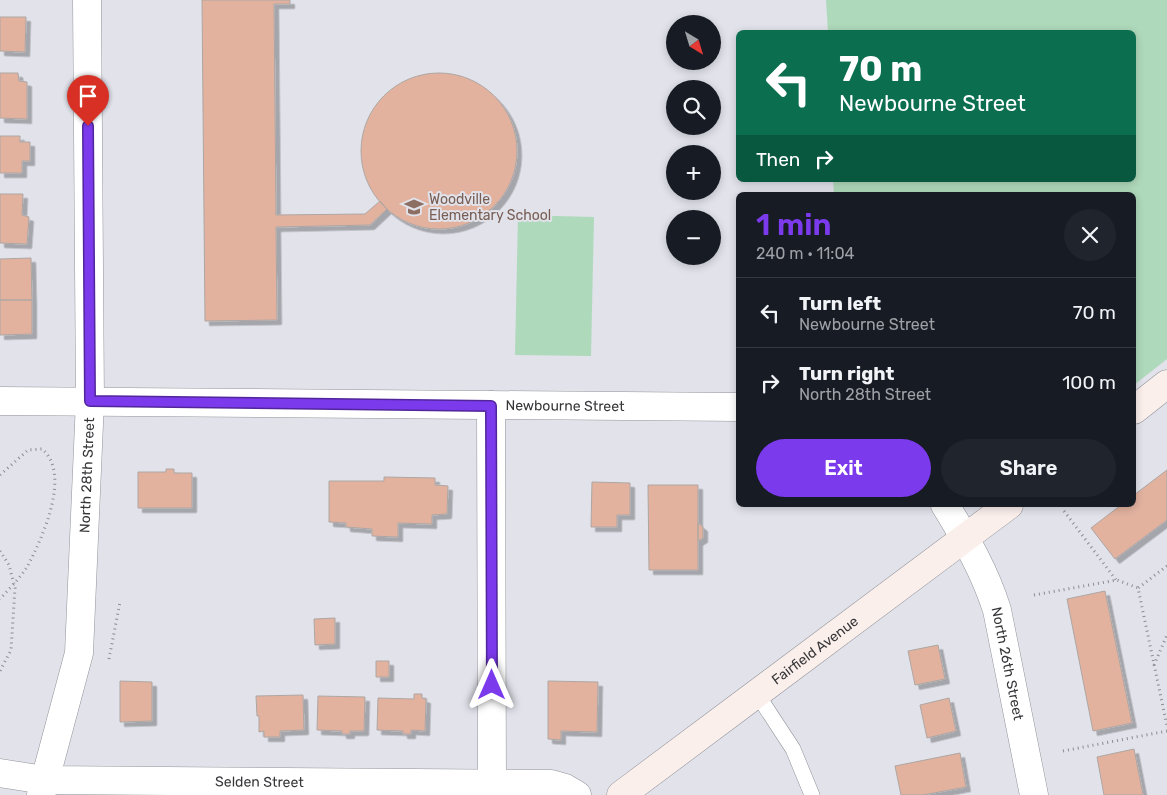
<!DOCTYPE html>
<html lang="en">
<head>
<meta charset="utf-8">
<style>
  :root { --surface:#171b24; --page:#20242c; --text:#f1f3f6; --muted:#9ea1a6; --line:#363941; --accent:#7c3aed }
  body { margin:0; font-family:Rubik,sans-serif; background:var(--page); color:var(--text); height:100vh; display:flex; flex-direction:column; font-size:19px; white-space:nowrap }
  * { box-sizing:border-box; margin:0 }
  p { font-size:16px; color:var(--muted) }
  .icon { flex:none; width:28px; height:28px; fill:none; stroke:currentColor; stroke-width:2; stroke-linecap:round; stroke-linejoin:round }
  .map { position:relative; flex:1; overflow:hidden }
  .panel { position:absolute; left:736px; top:192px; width:400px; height:315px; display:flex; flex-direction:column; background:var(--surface); border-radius:8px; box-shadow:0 2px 8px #0003 }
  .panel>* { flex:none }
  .hud { position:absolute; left:736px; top:30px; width:400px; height:152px; border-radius:8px; box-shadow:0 2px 8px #0003; background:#0b6e4f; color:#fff; overflow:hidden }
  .needle { width:32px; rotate:142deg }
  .tools { position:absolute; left:666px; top:15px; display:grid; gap:10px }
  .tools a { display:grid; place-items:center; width:55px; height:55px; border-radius:50%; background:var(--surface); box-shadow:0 2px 8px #0003; font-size:25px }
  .pin { position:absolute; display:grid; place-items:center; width:42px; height:42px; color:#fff; margin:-51px -21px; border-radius:50% 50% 50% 0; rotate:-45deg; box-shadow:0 0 5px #0007 }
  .pin .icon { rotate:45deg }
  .me { position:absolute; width:55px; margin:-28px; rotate:0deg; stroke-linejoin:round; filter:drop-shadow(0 0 4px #0008) }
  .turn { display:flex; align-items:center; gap:18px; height:105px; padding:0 20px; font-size:22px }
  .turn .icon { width:65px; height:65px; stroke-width:2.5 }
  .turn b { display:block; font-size:35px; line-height:42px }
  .then { display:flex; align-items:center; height:48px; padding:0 20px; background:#0003; gap:10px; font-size:19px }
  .round { display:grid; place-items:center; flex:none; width:52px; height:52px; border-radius:26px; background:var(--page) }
  .headline { display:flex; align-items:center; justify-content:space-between; height:85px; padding:0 20px }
  h1 { font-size:30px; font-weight:600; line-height:38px; color:var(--accent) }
  .button { display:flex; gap:10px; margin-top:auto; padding:10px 20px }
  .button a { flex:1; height:58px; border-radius:30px; background:var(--accent); color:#fff; font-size:20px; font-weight:600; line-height:58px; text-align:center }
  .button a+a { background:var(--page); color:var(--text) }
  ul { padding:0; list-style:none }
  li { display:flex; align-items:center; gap:15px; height:70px; padding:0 20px; border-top:1px solid var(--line) }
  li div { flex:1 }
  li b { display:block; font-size:19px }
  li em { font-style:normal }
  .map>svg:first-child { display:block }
  .green { fill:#afd9bb }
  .building { fill:#e2b29f; stroke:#aea6a3; filter:url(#shadow) }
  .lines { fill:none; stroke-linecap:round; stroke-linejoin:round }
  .service-casing { stroke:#92949b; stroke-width:16 }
  .minor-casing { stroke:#92949b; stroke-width:29 }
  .secondary-casing { stroke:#92949b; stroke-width:29 }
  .path { stroke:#8c8c92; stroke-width:3; stroke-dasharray:1 4; stroke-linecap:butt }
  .service { stroke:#fff; stroke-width:15 }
  .minor { stroke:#fff; stroke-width:28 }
  .secondary { stroke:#fbefec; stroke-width:28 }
  .route-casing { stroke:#51269a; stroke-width:12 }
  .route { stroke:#7c3aed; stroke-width:9 }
  .labels { text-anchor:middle; stroke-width:4; stroke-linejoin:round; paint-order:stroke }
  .education-label { font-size:14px; fill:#785e54; stroke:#e1e2ea; text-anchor:start }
  .street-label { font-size:14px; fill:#37373a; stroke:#e1e2ea }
</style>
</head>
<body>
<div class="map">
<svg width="1167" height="795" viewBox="0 0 1167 795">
  <defs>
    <filter id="shadow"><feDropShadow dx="4.5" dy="4.5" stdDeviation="0" flood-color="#0004"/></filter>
  </defs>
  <rect width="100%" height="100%" fill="#e1e2ea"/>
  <path class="green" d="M 826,0 L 1167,0 L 1167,359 L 1134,385 L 1134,195 L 834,195 L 833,180 L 1134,180 L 1134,32 L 828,32 Z
    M 518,215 L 594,217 L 591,356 L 515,355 Z"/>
  <path class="building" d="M 202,0 L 290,0 L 290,4 L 274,4 L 276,215 L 365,214 L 380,201 L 387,209 L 370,225 L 276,227 L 277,320 L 205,321 Z
    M 0,17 L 26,17 L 25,52 L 0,51 Z
    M 0,73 L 18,73 L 19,81 L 27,82 L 27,119 L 0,118 Z
    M361 151a78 78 0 1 1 156 0a78 78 0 1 1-156 0Z
    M 0,136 L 20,136 L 20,142 L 30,142 L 30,161 L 22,161 L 22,173 L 0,173 Z
    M 0,194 L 23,194 L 22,215 L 29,217 L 27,244 L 0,243 Z
    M 31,258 L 32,300 L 0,300 L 0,259 Z
    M 0,300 L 32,300 L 32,334 L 0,335 Z
    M 166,469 L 174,469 L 174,473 L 192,473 L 192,508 L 138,508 L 138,472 L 166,472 Z
    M 1167,470 L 1167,520 L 1115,559 L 1091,528 L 1121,505 L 1134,505 L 1134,495 Z
    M 384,477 L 435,478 L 435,485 L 448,486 L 447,514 L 432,515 L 432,524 L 398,523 L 398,537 L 372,536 L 372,529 L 346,527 L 346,523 L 329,522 L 329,481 L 384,481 Z
    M 592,482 L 630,483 L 630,515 L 617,515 L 617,527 L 591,527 Z
    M 648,485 L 698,485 L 698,570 L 649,570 Z
    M 698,523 L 703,527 L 703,538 L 698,541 Z
    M 1105,591 L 1132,723 L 1093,731 L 1067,599 Z
    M 335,618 L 335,644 L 315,645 L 314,619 Z
    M 938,645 L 945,679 L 915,685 L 908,651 Z
    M 376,661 L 389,661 L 389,677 L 376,677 Z
    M 120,681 L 152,682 L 152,721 L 120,722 Z
    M 548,681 L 598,682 L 597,732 L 561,731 L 561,740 L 548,739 Z
    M 414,694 L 422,694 L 422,698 L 426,699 L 425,731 L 411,730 L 411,734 L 403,734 L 403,731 L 377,730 L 378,698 L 414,699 Z
    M 303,695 L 304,730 L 280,731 L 280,737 L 264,737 L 264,731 L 259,732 L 259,716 L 257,716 L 256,696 Z
    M 318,696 L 365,697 L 364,731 L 350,731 L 350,734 L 342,734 L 342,731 L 317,730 Z
    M 949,698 L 956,731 L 927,738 L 920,705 Z
    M 1134,749 L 1143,795 L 1104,795 L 1097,757 Z
    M 960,753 L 966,787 L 923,795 L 901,795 L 895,766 Z"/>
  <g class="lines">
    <g class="service-casing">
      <path id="service" d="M 757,694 L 793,749 L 812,795"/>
    </g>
    <g class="minor-casing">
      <g id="minor">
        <path id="s1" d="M 0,401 L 739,407"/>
        <path d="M 491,405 L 492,795"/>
        <path id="s2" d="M 945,505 C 966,539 985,572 997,610 L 1034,795"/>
        <path id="s3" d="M 0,773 L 44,780 L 551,784 L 565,788 L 577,795"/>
        <path id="s4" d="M 41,795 L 79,653 L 90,401 L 87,0"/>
      </g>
    </g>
    <g class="secondary-casing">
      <g id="secondary">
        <path d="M 1134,410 L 1167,384"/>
        <path id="s5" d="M 621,795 L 1009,505"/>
      </g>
    </g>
    <path class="path" d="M 0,475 L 28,450 L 42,449 C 72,474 42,539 27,567 C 20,578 9,589 0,599
      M 1064,511 L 1116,580
      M 0,551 L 9,565 L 15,588 L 11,650 L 0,671
      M 1167,566 L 1138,588 L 1167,726
      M 1034,595 L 1117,580 L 1138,588
      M 109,659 L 120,602
      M 1154,665 L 1167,635
      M 1063,751 L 1167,731"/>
    <use href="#service" class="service"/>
    <use href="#minor" class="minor"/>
    <use href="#secondary" class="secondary"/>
  </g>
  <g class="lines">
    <g class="route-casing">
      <path id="route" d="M 88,126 L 90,401 L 491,406 L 492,685"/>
    </g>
    <use href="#route" class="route"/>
  </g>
  <defs>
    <g id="school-bare" transform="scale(1.5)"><path d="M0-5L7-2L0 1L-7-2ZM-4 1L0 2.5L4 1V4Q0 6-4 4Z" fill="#8d6e63" stroke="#e1e2ea" stroke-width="2.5" paint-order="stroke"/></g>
  </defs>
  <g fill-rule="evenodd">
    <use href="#school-bare" x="414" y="207"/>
  </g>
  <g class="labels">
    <g class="education-label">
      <text x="429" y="204">Woodville<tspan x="429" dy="16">Elementary School</tspan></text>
    </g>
    <g class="street-label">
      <text dy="5" stroke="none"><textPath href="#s1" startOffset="565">Newbourne Street</textPath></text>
      <text dy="5" stroke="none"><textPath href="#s4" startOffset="325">North 28th Street</textPath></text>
      <text dy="5" stroke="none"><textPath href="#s5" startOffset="242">Fairfield Avenue</textPath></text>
      <text dy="5" stroke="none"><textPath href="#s2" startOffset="172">North 26th Street</textPath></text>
      <text dy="5" stroke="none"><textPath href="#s3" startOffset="260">Selden Street</textPath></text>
    </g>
  </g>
</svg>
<div class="tools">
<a><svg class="needle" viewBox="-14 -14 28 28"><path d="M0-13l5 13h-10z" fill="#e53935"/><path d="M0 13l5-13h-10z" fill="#9ea1a6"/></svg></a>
<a><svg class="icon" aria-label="search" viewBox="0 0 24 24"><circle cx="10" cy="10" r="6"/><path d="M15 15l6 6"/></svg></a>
<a>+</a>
<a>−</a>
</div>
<div class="pin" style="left:88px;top:126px;background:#d93025"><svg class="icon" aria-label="arrive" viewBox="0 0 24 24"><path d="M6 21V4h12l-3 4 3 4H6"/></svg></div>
<svg class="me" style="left:492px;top:685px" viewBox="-20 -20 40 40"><path d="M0-17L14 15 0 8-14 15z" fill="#7c3aed" stroke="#fff" stroke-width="4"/></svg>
<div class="hud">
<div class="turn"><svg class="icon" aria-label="left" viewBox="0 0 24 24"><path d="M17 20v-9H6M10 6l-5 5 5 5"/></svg><div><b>70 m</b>Newbourne Street</div></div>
<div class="then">Then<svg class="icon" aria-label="right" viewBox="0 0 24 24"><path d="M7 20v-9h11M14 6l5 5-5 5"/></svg></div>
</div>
<section class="panel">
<div class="headline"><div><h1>1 min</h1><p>240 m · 11:04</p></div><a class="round"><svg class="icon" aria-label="close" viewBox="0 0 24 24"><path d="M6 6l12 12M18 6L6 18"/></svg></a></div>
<ul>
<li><svg class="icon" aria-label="left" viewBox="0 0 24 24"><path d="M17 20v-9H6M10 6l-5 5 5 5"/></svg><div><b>Turn left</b><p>Newbourne Street</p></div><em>70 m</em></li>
<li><svg class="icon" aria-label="right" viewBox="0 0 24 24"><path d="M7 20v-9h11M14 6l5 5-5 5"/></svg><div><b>Turn right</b><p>North 28th Street</p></div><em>100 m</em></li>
</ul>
<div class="button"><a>Exit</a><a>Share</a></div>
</section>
</div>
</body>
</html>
